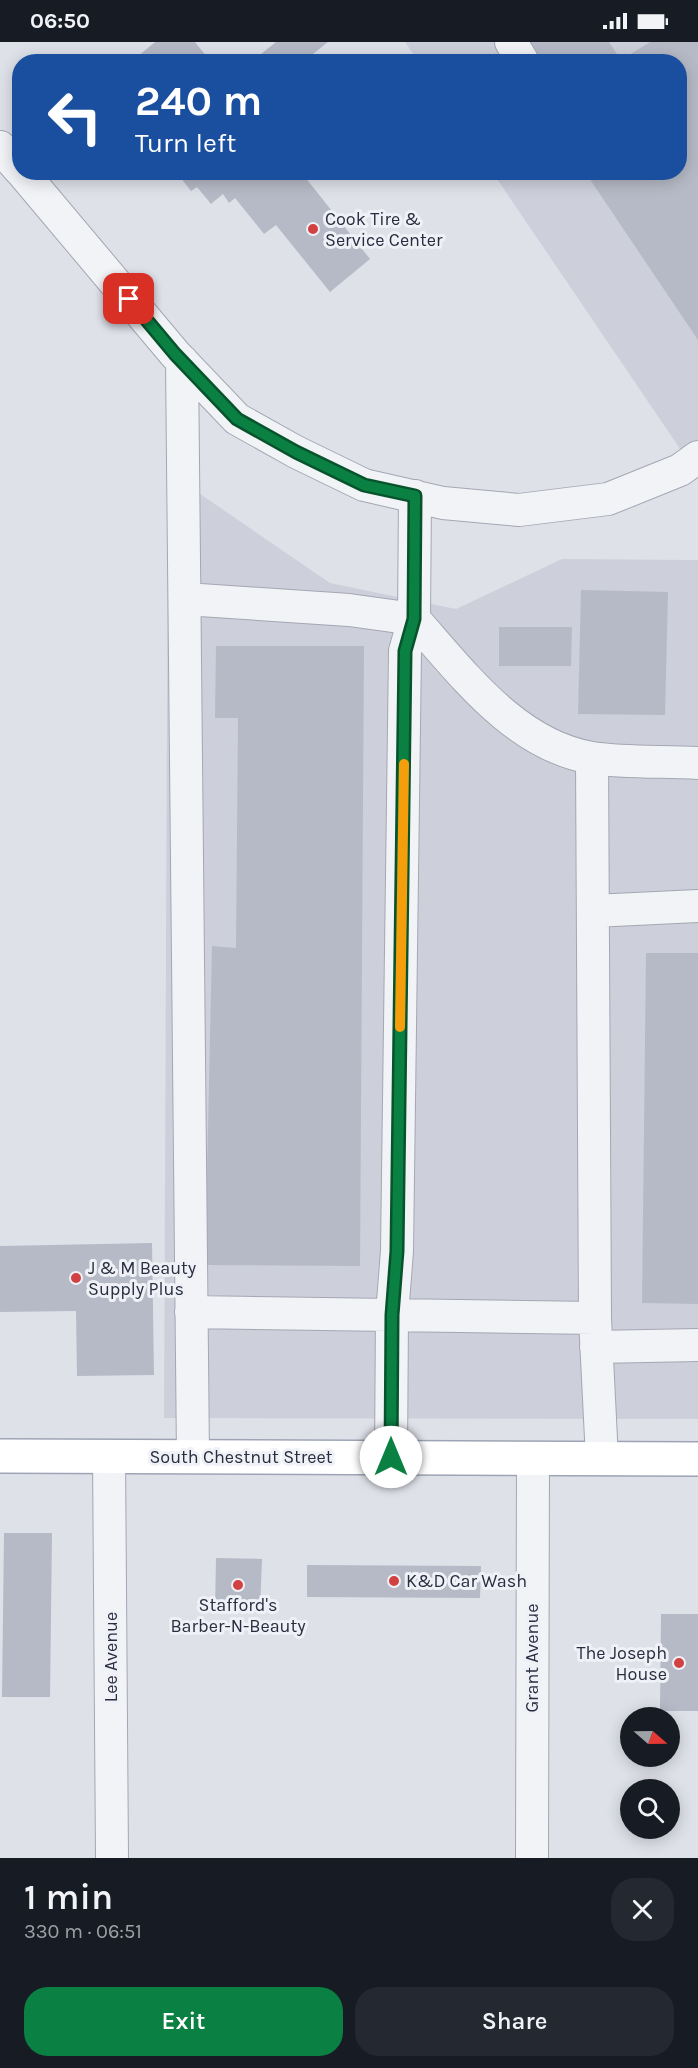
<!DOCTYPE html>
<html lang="en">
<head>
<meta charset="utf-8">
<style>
  :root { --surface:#171b24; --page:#242831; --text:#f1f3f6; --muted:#9ea1a6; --accent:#0b8043 }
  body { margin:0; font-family:Karla,sans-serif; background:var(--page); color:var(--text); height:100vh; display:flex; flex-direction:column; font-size:22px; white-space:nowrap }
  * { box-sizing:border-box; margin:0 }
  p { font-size:20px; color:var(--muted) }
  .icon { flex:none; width:33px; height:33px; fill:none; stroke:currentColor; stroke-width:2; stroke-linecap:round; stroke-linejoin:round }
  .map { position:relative; height:1816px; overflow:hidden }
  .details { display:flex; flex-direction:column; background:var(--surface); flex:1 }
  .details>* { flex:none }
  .guide { position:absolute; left:12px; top:12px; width:675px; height:126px; border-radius:24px; box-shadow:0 3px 15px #0003; background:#1a4fa0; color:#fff; overflow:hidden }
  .needle { width:39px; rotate:110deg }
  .tools { position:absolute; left:620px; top:1665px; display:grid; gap:12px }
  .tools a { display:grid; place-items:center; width:60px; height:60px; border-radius:50%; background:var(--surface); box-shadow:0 3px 15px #0003; font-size:30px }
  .pin { position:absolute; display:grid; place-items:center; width:51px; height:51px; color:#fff; margin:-26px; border-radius:12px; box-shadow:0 3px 9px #0006 }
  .me { position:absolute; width:66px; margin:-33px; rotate:0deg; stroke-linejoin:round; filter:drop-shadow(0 0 4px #0008) }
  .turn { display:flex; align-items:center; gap:21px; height:126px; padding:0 24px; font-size:27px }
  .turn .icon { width:78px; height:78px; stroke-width:2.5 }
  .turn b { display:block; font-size:42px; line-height:51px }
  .round { display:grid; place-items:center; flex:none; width:63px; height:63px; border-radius:24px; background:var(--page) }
  .headline { display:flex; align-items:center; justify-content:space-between; height:102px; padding:0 24px }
  h1 { font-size:36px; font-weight:600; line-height:45px }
  .primary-button { display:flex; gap:12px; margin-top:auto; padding:12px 24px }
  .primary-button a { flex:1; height:69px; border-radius:24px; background:var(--accent); color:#fff; font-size:24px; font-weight:600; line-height:69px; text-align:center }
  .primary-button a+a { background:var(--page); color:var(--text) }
  .status { display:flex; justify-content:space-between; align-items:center; height:42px; padding:0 30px; background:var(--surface); direction:ltr }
  .status svg { height:16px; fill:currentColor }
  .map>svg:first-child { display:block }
  .built { fill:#cdd0db }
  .building { fill:#b6bac6 }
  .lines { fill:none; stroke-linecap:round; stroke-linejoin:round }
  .minor-casing { stroke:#a4a7b3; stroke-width:34 }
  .major-casing { stroke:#9ea4b5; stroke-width:36 }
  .minor { stroke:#f2f3f7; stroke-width:32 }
  .major { stroke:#fff; stroke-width:33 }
  .route-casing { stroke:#07532c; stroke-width:15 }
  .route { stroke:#0b8043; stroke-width:10 }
  .slow { stroke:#f59e0b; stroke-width:10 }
  .poi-dot { fill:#d14141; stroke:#eff1f6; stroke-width:2 }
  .labels { text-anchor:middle; stroke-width:6; stroke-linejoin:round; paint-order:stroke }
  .poi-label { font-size:18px; fill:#282d40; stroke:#eff1f6; text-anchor:start }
  .street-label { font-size:18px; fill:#282d40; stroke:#eff1f6 }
</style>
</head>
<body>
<div class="status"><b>06:50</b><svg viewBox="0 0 49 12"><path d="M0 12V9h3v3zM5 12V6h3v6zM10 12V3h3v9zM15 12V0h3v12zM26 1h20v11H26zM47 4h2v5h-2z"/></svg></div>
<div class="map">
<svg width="698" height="1816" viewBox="0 0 698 1816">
  <rect width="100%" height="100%" fill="#dfe1e9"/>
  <path class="built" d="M 405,0 L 698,0 L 698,423 L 693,426 L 493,131 L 680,130 L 680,20 L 418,19 Z
    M 168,430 L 330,541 L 456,567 L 562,517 L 698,518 L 698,1377 L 164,1376 Z"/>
  <path class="building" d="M 155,0 L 195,0 L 211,20 L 131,20 Z
    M 276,0 L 328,0 L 303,20 L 266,20 L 261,12 Z
    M 522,0 L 609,0 L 621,18 L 650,0 L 698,0 L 698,298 L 585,130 L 680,130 L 680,20 L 535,20 Z
    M 176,130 L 301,130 L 370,217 L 330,250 L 276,183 L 264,192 L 235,156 L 229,161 L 223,152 L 211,162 L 197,145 L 191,149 Z
    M 581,548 L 668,550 L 665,673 L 578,672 Z
    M 499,585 L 572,585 L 571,624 L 499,624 Z
    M 216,604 L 364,604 L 360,1224 L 205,1223 L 212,904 L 236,906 L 238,676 L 215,676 Z
    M 646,911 L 698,911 L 698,1262 L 642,1261 Z
    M 152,1201 L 154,1333 L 77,1334 L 76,1269 L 0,1270 L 0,1204 Z
    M 4,1491 L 52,1491 L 50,1655 L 2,1655 Z
    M 216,1516 L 262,1517 L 260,1569 L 215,1568 Z
    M 307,1523 L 481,1524 L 480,1556 L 307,1555 Z
    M 661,1572 L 698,1572 L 698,1669 L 660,1669 Z"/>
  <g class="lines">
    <g class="minor-casing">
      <path id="minor" d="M 511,0 L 523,20
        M 0,105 L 20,128
        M 22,130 L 175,312 L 237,377 L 296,410 L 364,443 L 443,461 L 519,468 L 608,457 L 680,428 L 698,415
        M 182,319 L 193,1415
        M 415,454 L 414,577 C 463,632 515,703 592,716 C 626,721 663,719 698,721
        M 185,557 L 349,568 L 414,577 L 405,609 L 397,1209 L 392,1273 L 391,1415
        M 592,716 L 595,1276 L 602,1417
        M 593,869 L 698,864
        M 191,1270 L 595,1276
        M 596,1305 L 698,1303
        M 109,1414 L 112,1816
        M 532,1816 L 533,1416"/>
    </g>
    <g class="major-casing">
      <path id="major" d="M 0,1414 L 698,1417"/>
    </g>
    <use href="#minor" class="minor"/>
    <use href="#major" class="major"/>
  </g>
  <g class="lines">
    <g class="route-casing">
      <path id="route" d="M 129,257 L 175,312 L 237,377 L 296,410 L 364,443 L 415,454 L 414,577 L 405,609 L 397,1209 L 392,1273 L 391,1415"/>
    </g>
    <use href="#route" class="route"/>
    <path class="slow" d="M 400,985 L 404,722"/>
  </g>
  <g class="poi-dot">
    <circle cx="313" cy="187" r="6"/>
    <circle cx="76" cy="1236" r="6"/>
    <circle cx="394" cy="1539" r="6"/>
    <circle cx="238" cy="1543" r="6"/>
    <circle cx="679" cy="1621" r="6"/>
  </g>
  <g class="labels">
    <g class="poi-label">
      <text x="325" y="183">Cook Tire &amp;<tspan x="325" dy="21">Service Center</tspan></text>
      <text x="88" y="1232">J &amp; M Beauty<tspan x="88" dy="21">Supply Plus</tspan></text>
      <text x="406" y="1545">K&amp;D Car Wash</text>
      <text x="238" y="1569" text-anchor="middle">Stafford's<tspan x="238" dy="21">Barber-N-Beauty</tspan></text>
      <text x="667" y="1617" text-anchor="end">The Joseph<tspan x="667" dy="21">House</tspan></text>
    </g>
    <g class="street-label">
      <text x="241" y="1421">South Chestnut Street</text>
      <text transform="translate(111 1615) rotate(-90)" y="6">Lee Avenue</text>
      <text transform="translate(532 1616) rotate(-90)" y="6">Grant Avenue</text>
    </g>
  </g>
</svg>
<div class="tools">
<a><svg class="needle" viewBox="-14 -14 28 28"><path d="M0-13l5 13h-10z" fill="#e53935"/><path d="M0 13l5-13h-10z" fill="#9ea1a6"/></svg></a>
<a><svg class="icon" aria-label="search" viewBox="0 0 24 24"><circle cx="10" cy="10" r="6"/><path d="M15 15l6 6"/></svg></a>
</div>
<div class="pin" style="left:129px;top:257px;background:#d93025"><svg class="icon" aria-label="arrive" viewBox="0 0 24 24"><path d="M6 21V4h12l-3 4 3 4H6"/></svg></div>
<svg class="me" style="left:391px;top:1415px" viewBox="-20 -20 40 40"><circle r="19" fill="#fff"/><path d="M0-13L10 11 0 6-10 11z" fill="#0b8043"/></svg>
<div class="guide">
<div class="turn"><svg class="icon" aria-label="left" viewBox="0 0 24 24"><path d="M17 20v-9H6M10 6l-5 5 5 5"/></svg><div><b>240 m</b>Turn left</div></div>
</div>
</div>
<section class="details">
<div class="headline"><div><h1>1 min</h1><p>330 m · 06:51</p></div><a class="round"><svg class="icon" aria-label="close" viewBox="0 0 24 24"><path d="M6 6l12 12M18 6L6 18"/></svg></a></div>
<div class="primary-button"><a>Exit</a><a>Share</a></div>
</section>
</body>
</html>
